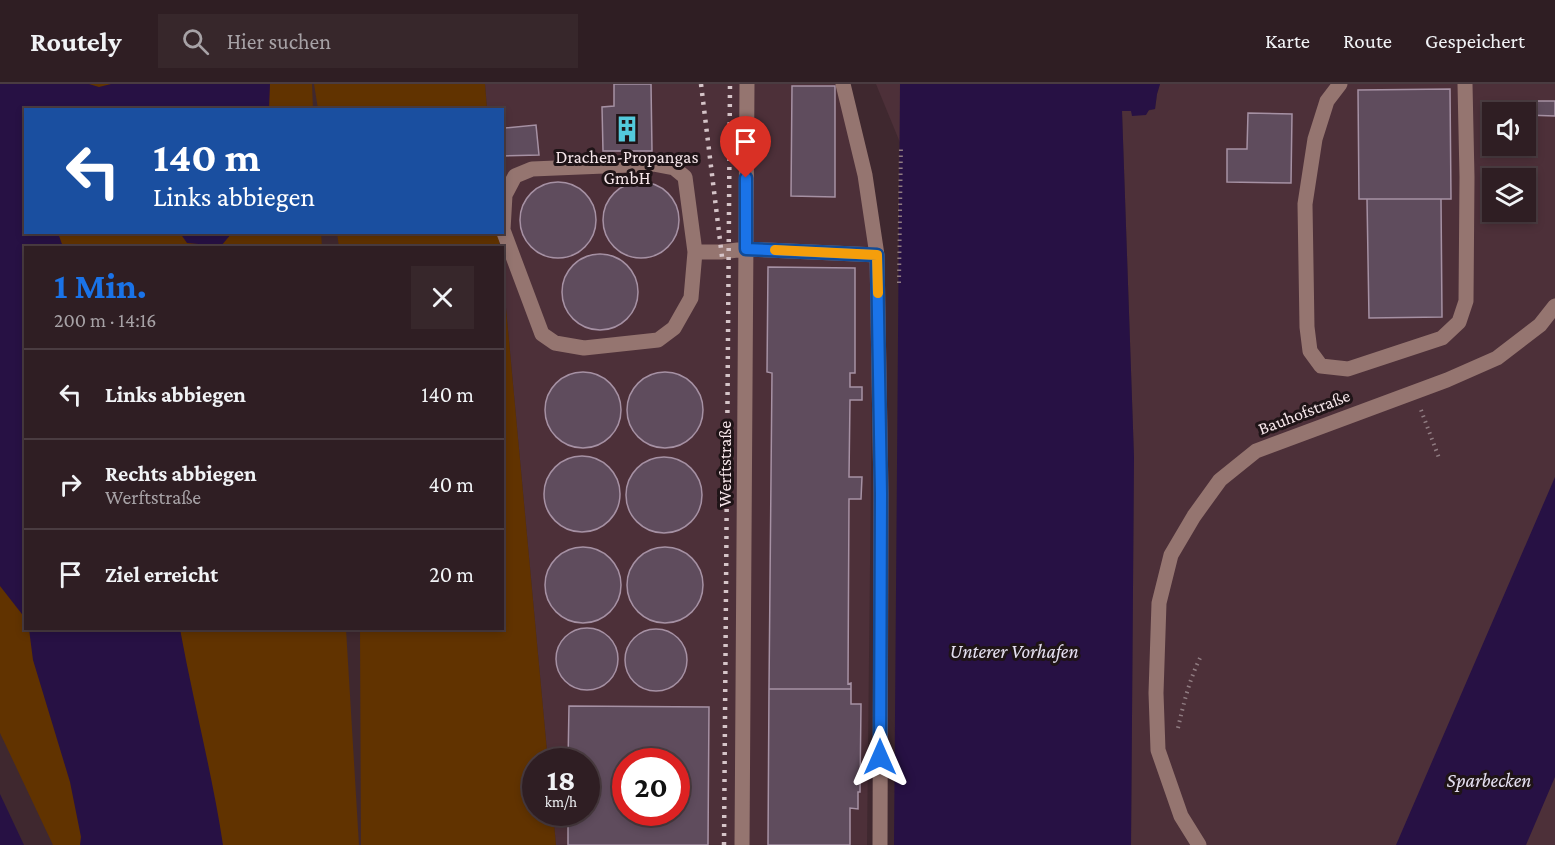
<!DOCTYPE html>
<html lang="de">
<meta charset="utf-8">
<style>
:root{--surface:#2f1e23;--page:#37272b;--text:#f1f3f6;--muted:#a7a2a6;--line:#4a3c41;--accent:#1a73e8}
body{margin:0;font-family:"Crimson Pro",serif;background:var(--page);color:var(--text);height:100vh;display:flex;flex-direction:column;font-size:22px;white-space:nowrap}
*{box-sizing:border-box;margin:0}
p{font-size:20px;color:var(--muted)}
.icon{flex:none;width:33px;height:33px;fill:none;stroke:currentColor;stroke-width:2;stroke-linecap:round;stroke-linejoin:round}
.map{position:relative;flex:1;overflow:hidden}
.sheet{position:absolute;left:24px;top:162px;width:480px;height:384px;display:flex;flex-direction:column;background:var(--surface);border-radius:0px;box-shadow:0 3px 9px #0003,0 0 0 2px var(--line)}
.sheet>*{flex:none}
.top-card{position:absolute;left:24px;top:24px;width:480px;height:126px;border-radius:0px;box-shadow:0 3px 9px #0003,0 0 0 2px var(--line);background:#1a4fa0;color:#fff;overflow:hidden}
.tools{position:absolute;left:1482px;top:18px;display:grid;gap:12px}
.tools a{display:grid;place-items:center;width:54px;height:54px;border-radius:0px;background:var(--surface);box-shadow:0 3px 9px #0003,0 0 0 2px var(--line);font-size:30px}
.speed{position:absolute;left:522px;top:664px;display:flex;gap:12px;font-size:30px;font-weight:700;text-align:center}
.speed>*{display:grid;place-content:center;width:78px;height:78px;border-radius:50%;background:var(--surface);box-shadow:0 3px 9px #0003,0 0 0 2px var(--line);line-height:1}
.speed small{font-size:15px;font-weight:400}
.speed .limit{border:9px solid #d22;background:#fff;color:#111}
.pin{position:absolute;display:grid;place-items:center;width:51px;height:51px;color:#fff;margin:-62px -26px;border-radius:50% 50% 50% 0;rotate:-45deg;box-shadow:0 0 6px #0007}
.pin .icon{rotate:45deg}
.me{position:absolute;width:66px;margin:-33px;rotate:0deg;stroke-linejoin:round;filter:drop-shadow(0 0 4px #0008)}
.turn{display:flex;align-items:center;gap:21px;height:126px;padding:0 30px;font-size:27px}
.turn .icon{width:78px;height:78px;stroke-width:2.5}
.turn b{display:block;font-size:42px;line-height:51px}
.round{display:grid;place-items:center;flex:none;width:63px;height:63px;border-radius:0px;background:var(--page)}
.summary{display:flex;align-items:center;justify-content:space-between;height:102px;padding:0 30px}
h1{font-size:36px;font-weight:700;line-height:45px;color:var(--accent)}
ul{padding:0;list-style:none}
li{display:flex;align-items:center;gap:18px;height:90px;padding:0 30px;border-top:2px solid var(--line)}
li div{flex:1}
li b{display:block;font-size:22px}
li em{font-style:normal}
header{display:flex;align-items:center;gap:36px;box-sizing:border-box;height:84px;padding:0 30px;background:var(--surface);border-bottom:2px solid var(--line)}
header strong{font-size:28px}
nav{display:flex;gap:33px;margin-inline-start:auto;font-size:21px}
.search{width:420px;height:54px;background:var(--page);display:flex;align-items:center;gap:15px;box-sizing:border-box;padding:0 21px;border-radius:0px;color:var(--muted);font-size:22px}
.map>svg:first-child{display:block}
.built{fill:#4d3039;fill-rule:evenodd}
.green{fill:#613300}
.water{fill:#271144}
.building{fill:#5f4c5d;stroke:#a691a4;stroke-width:1.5;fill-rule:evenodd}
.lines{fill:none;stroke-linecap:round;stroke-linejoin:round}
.path{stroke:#907c82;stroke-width:4;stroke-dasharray:1.5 4.5;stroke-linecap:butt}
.minor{stroke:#957570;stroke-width:15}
.rail{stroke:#d5c4c8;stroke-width:4.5;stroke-dasharray:3 6;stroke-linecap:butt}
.route-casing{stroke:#114b97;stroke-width:15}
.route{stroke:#1a73e8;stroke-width:10}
.slow{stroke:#f59e0b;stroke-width:10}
.labels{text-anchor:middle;stroke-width:6;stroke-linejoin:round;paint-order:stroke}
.poi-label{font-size:18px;fill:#f6e6ea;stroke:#1f1417}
.street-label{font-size:18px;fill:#f6e6ea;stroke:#1f1417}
.water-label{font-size:20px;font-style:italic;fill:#e5e0f1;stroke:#1f1417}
</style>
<header>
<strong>Routely</strong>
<div class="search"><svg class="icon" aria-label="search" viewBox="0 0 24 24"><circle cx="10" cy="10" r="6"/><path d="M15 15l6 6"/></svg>Hier suchen</div>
<nav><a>Karte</a><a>Route</a><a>Gespeichert</a></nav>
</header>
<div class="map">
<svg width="1555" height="761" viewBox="0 0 1555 761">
<rect width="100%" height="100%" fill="#3f282f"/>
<path class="built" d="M485 0H847L874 107 867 761H556L553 729H586V678H548L503 192 502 164 500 163 498 149 502 148V26L487 25ZM626 678H676V729H626Z
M876 0H900L901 61Z
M1160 0H1555V761H1131L1134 373 1122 27H1132V31L1155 25 1157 10ZM1492 28H1526V62H1492ZM1492 94H1526V128H1492Z"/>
<path class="green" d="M0 0H312L313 25 26 26V148L321 149 322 163 26 164V544L346 545 359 761H53L0 649Z
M314 0H485L487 25H318Z
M337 149H498L500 163H339Z
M503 192 548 678H536V729H553L556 761H361L360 545 502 544Z"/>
<path class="water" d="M0 0H89L99 3 111 0H270L269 25 26 26V148L58 149 63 163 26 164 25 534 0 502Z
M900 0H1160L1157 10 1155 25 1149 26 1146 31 1132 32 1131 27H1122L1134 373 1131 761H894Z
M180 149H232L221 162 187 159Z
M1555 393V693L1526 761H1396Z
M29 545H180C193 617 212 688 223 761H80L81 753 70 698 33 576Z
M0 710 24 761H0Z"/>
<path class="building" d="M614 0H651L652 67H603L602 23 614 22Z
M792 2H835V113L791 112Z
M1450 5 1451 115H1359L1358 6Z
M1504 17H1555V32L1526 31V28H1505Z
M1248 29 1292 30 1291 99 1227 98V65H1247Z
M502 31H504L505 44 536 41 539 71 502 72Z
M603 136a38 38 0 1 1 76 0a38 38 0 1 1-76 0Z
M520 136a38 38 0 1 1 76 0a38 38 0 1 1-76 0Z
M1367 115H1441L1442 233 1369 234Z
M562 208a38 38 0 1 1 76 0a38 38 0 1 1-76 0Z
M768 183 855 184V289H850V303H862V316H850L849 393H862L861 415H849L848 600 851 599V605H769L772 289 767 288Z
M545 326a38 38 0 1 1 76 0a38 38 0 1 1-76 0Z
M627 326a38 38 0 1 1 76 0a38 38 0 1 1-76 0Z
M544 410a38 38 0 1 1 76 0a38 38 0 1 1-76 0Z
M626 411a38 38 0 1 1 76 0a38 38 0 1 1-76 0Z
M545 501a38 38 0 1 1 76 0a38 38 0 1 1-76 0Z
M627 501a38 38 0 1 1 76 0a38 38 0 1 1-76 0Z
M556 575a31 31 0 1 1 62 0a31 31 0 1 1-62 0Z
M625 576a31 31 0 1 1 62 0a31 31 0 1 1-62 0Z
M769 605H851V620H861L860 708H858V725L850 724V761H768Z
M569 622 709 623 708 761H568V729H586V678H568ZM626 678H676V729H626Z"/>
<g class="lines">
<path class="path" d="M899 199 901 61
M1421 326 1439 374
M1178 644C1184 618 1189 597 1200 574"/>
<path class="minor" d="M843 0 865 91 877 171 881 410 880 761
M1340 0 1327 17 1315 55 1305 120 1307 243 1310 267 1321 282 1348 285 1442 254 1459 238 1466 217 1467 93 1465 0
M695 168 691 214 674 244 658 256 584 264 555 259 542 250 503 146 505 111 515 92 532 85 653 80 674 84 685 93 695 168H721L746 165 877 171
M742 761 747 0
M1199 761 1181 732 1158 666 1156 609 1159 519 1171 471 1194 432 1220 396 1256 367 1447 296 1497 274 1540 241 1555 222"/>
<path class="rail" d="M701 0 722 173
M724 761 730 0"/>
</g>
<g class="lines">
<g class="route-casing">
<path id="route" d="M746 94V165L877 171 881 410 880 673"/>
</g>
<use href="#route" class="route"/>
<path class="slow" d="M775 166 877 171 878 209"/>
</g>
<defs>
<g id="building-bare" transform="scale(2.07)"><path d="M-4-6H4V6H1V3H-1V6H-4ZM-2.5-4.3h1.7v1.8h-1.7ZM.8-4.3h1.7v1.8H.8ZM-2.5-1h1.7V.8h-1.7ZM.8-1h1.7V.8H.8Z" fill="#53cadc" stroke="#1f1417" stroke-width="2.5" paint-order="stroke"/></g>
</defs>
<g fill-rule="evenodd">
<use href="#building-bare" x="627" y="45"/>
</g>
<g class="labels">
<g class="poi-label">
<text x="627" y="79">Drachen-Propangas<tspan x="627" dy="21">GmbH</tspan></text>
</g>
<g class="street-label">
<text transform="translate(1304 328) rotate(-21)" y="6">Bauhofstraße</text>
<text transform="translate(725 380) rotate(-90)" y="6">Werftstraße</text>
</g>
<g class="water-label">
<text x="1014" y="574">Unterer Vorhafen</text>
<text x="1489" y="703">Sparbecken</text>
</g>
</g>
</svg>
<div class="tools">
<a><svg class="icon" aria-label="sound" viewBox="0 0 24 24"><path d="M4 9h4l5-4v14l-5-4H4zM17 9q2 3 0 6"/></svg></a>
<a><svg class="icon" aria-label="layers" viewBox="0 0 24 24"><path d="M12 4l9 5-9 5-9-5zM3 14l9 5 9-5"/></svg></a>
</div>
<div class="speed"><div>18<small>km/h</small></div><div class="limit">20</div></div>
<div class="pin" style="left:746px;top:94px;background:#d93025"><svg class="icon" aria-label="arrive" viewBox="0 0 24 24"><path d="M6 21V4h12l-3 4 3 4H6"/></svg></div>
<svg class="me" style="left:880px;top:673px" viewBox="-20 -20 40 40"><path d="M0-17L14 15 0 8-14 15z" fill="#1a73e8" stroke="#fff" stroke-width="4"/></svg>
<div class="top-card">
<div class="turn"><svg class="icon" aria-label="left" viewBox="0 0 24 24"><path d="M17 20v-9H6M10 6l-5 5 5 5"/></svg><div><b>140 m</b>Links abbiegen</div></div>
</div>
<section class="sheet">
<div class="summary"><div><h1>1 Min.</h1><p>200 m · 14:16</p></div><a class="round"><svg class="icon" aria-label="close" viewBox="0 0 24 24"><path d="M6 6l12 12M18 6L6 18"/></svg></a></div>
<ul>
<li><svg class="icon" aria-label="left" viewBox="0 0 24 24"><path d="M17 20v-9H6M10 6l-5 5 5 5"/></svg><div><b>Links abbiegen</b></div><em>140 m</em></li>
<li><svg class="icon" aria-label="right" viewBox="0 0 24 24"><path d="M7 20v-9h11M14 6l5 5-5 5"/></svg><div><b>Rechts abbiegen</b><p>Werftstraße</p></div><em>40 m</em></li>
<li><svg class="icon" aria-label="arrive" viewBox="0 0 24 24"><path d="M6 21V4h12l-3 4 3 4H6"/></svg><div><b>Ziel erreicht</b></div><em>20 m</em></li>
</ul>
</section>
</div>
